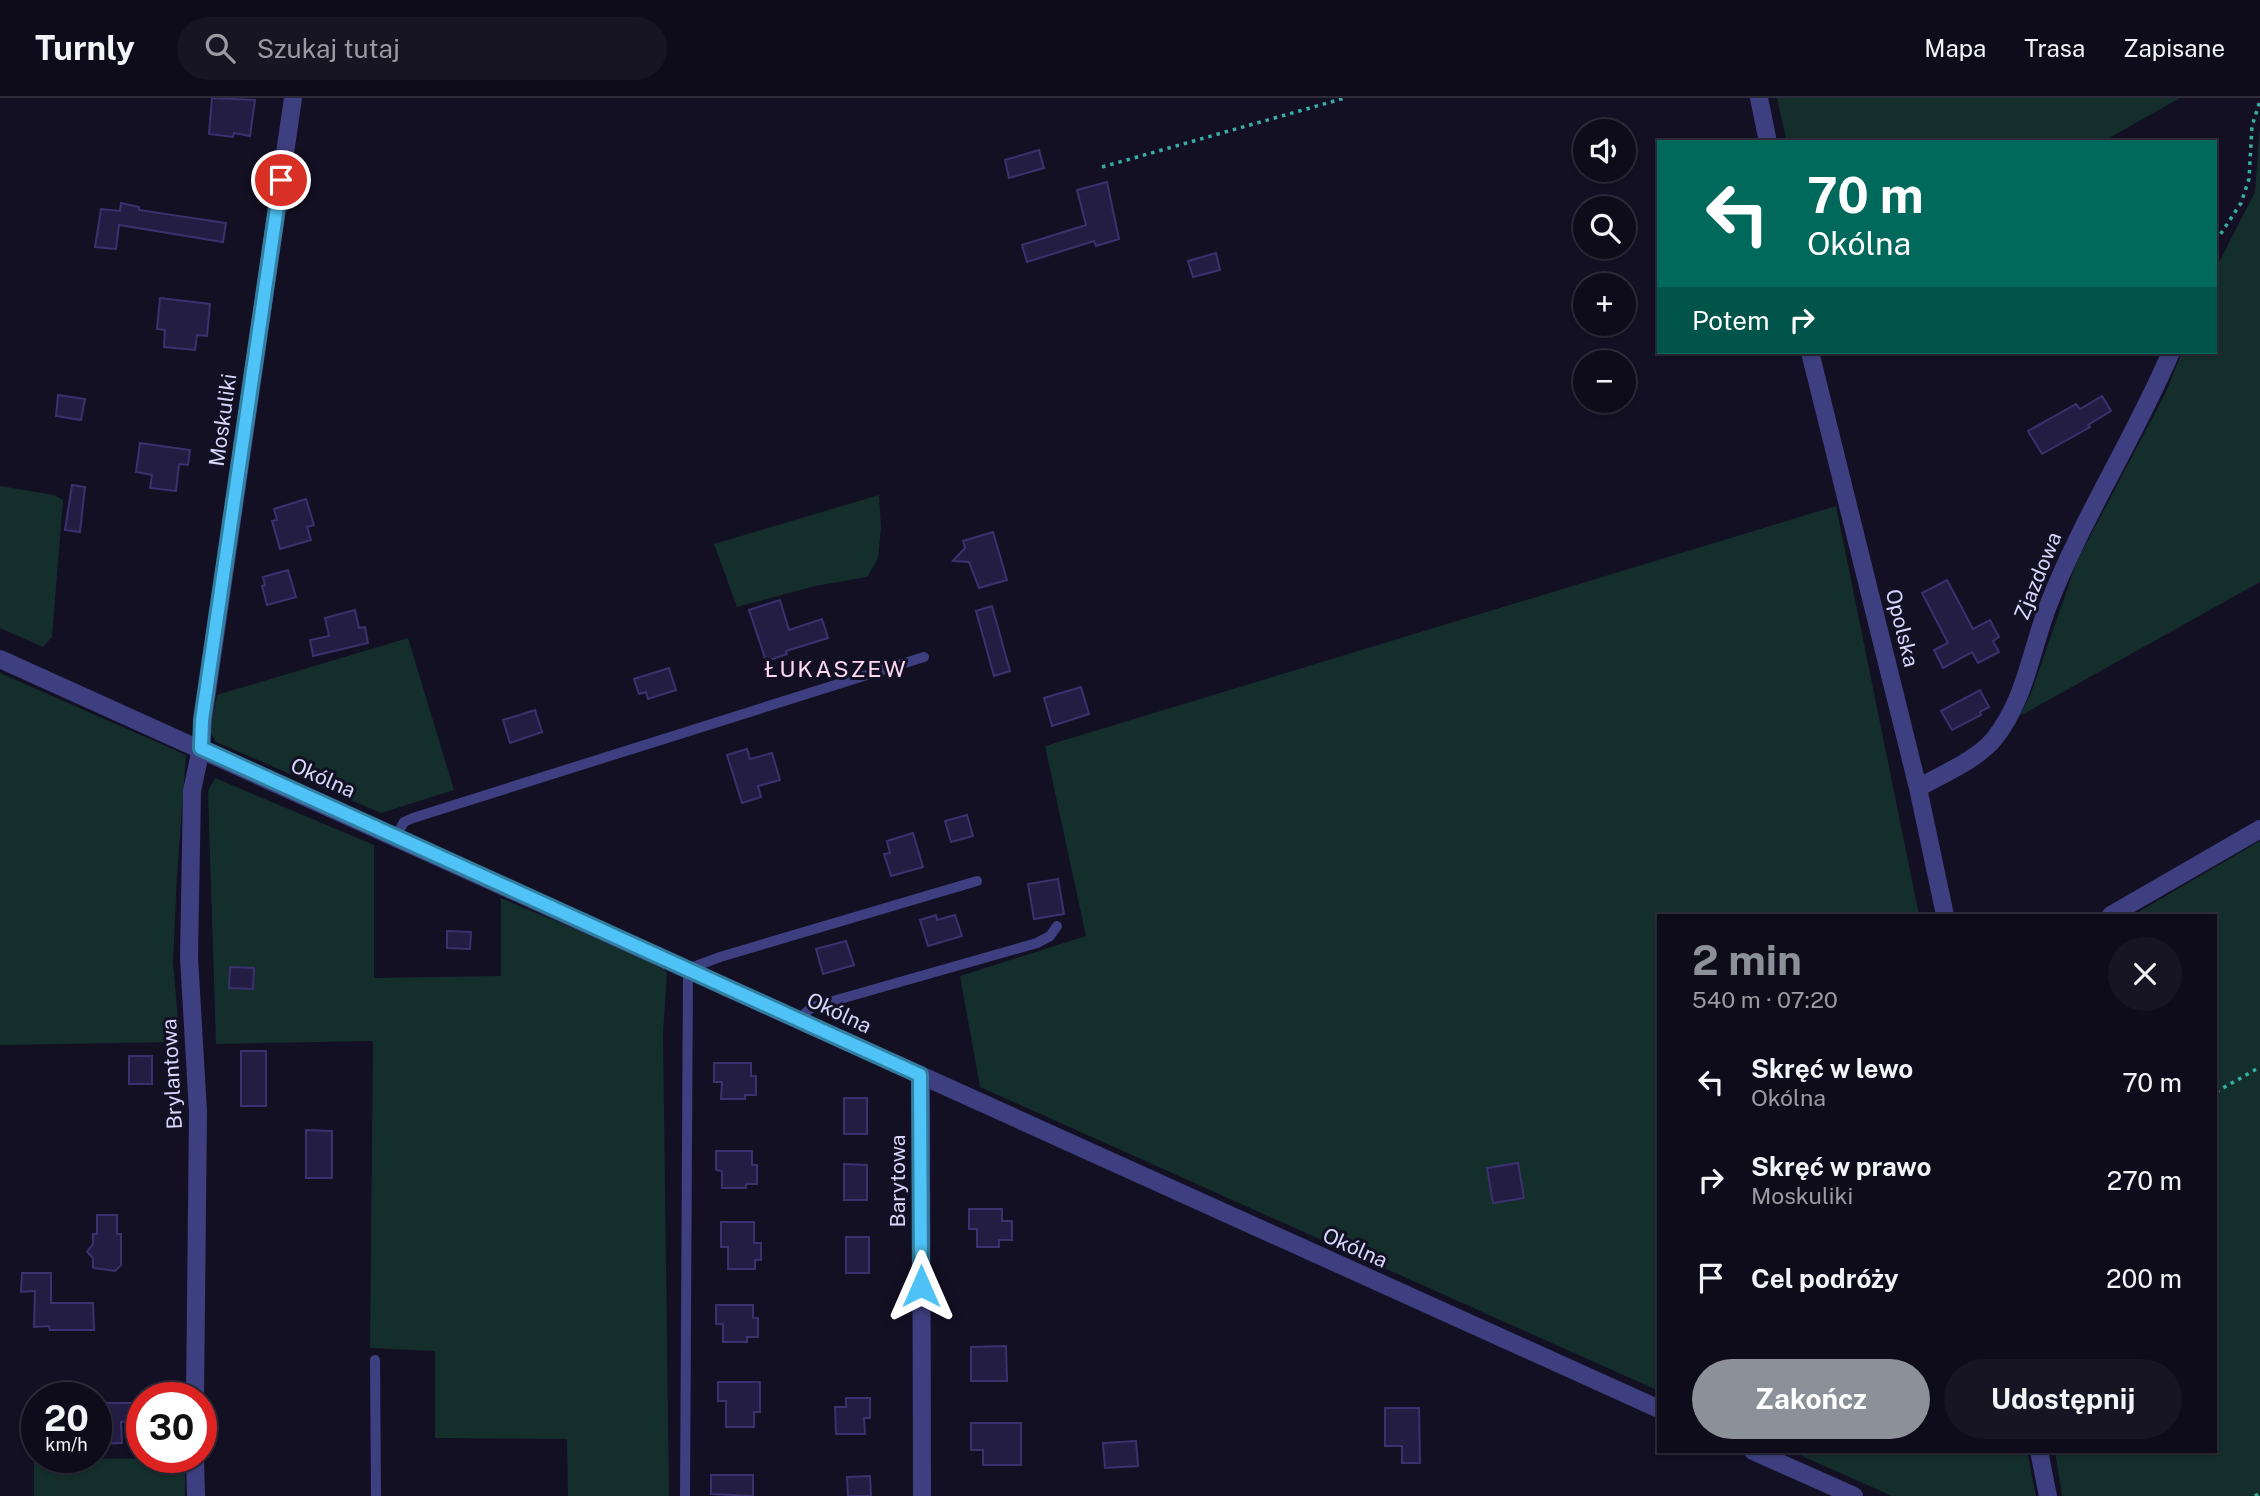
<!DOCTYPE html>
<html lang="pl">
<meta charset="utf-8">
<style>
:root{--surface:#0e0c1b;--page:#171524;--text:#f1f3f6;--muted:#9b9ba3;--line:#2e2c3a;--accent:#8c9099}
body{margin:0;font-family:"Public Sans",sans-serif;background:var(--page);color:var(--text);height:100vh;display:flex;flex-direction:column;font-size:26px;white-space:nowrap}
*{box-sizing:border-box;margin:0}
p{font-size:23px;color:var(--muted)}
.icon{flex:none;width:38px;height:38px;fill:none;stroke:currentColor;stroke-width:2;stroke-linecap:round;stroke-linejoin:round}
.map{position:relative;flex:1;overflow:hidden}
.sheet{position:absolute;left:1657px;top:816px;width:560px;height:539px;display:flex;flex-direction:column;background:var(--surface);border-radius:0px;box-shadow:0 2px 5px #0004,0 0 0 2px var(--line)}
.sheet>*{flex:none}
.top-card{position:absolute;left:1657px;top:42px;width:560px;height:214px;border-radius:0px;box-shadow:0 2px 5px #0004,0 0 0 2px var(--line);background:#00695c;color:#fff;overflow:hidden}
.fabs{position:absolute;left:1573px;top:21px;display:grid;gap:14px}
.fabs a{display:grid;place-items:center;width:63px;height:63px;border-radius:50%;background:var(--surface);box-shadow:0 2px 5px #0004,0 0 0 2px var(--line);font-size:35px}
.speed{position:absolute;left:21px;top:1284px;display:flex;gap:14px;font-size:35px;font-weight:700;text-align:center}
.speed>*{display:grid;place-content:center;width:91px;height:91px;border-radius:50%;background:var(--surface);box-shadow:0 2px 5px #0004,0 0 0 2px var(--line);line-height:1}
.speed small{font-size:18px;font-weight:400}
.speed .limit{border:10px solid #d22;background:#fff;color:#111}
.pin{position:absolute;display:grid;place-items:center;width:60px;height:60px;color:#fff;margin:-30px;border:4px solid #fff;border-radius:50%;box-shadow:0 2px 7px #0007}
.me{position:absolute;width:77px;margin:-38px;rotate:0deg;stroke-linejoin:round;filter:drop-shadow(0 0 5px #0008)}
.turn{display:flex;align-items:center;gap:24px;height:147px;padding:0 35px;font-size:32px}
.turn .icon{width:91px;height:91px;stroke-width:2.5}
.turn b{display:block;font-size:49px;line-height:60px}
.then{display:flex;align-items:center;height:66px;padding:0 35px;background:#0003;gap:14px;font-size:26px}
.round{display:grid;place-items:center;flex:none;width:74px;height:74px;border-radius:37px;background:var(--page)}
.headline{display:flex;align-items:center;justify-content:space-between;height:119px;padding:0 35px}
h1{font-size:42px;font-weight:700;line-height:52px;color:var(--accent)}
.button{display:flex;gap:14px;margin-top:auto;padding:14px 35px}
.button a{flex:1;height:80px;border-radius:42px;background:var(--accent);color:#fff;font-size:28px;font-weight:700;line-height:80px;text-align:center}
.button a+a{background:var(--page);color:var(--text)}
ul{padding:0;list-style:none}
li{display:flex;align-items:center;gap:21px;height:98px;padding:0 35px}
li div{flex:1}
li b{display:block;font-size:26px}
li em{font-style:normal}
header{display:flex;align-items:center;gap:42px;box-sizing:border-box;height:98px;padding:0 35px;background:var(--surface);border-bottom:2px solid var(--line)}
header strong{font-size:33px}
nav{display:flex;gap:38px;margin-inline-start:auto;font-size:24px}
.search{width:490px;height:63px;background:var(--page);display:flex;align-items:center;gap:18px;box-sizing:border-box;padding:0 24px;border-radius:38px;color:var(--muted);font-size:26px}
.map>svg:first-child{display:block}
.green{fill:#142e2c}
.building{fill:#231d44;stroke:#3a316e;stroke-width:2}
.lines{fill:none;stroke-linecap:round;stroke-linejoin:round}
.path{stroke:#37afa3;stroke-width:3.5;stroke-dasharray:3.5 5;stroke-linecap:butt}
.lane{stroke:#3e3f80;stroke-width:10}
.street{stroke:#3e3f80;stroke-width:18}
.route-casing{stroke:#337fa1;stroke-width:18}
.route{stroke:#4fc3f7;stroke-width:12}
.labels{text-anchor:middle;stroke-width:6;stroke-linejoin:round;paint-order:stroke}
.street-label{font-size:21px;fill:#d8d6fc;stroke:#131024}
.neighbourhood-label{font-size:23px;letter-spacing:2px;fill:#fdd8f1;stroke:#131024}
</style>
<header>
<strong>Turnly</strong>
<div class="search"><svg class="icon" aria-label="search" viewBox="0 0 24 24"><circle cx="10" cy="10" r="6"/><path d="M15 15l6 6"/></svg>Szukaj tutaj</div>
<nav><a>Mapa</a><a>Trasa</a><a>Zapisane</a></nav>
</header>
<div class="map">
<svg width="2260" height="1398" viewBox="0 0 2260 1398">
<rect width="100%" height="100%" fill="#131024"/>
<path class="green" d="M1777 0H2180L2102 44H1787Z
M2260 26V484L2020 618 2031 595 2077 463 2165 296 2182 254H2216V170L2255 94Z
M0 388 54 397 63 402 52 539 43 549 0 530Z
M879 397 881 429 878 460 867 479 815 488 737 509 714 446Z
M1836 408 1919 817H1659V1293L980 989 960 878 1086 838 1045 648Z
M408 540 454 692 381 715 216 644 210 634 217 597Z
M0 575 186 657 177 778 173 864 180 944 0 947Z
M215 680 374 747V880L501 878V800L651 863 667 874 663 936 669 1398H568L567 1341 435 1340V1253L370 1250 373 943 216 946 208 693Z
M2260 743V1398H2062L2055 1353H2216V817H2133Z
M1791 1353H2027L2036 1398H1892Z
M34 1360 175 1361 185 1363V1398H34Z"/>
<path class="building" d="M212 0 255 2 250 38 234 35 233 39 209 36Z
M1039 52 1044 70 1009 80 1005 62Z
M1107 84 1119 141 1096 148 1094 143 1027 164 1022 147 1086 127 1077 92Z
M121 105 139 109V112L226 125 223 144 119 127 116 151 95 149 101 111 120 113Z
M1216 155 1220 172 1193 179 1188 163Z
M160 200 210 206 207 238 197 237 195 252 164 249 165 232 157 231Z
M58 297 85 301 81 322 56 318Z
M2102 298 2111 313 2088 327 2090 329 2042 356 2028 333 2076 306 2080 311Z
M140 345 190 352 188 367 179 366 176 393 150 390 152 377 136 374Z
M72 387 85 389 80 434 65 432Z
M306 401 314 427 307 429 311 442 280 451 272 423 277 422 274 411Z
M993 434 1007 482 979 490 969 464 953 463 965 450 963 443Z
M288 472 296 499 267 507 262 488 265 487 263 479Z
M1947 482 1973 531 1990 522 1999 539 1993 543 1999 554 1978 565 1972 554 1943 570 1934 552 1948 545 1922 495Z
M780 502 789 532 822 521 828 540 786 553 787 556 766 563 749 512Z
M992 508 1010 573 994 578 976 513Z
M355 512 359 530 365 529 368 545 313 558 310 542 329 538 325 520Z
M669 570 676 592 648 601 646 594 639 596 634 581Z
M1081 589 1089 616 1052 628 1044 600Z
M1980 592 1989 609 1980 614 1981 617 1952 632 1941 613Z
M535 612 542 634 510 645 503 622Z
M747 651 750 661 772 655 780 682 758 688 761 699 742 705 727 657Z
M967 717 973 738 951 744 945 723Z
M913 735 923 769 891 778 884 756 890 755 887 743Z
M1058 781 1064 816 1034 821 1028 786Z
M936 817 937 822 955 817 962 838 928 848 920 822Z
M447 833 471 834 470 851 447 850Z
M846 843 854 867 823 876 816 851Z
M230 869 254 870 253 891 229 890Z
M241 953H266V1008H241Z
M129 958H152V986H129Z
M714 965H751V978H756V997H745V1001H721L722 984H714Z
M844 1000H867V1036H844Z
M306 1032 332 1033V1080H306Z
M716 1053H752V1067H757V1086H746V1090H722V1073L716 1072Z
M1518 1065 1524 1100 1493 1105 1487 1070Z
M844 1066 867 1067V1102H844Z
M969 1111H1002V1123H1012V1142H999V1149H977V1131H969Z
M97 1117H117V1136H121V1167L115 1173 93 1170V1160L87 1154 93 1146V1136H97Z
M721 1124H754V1145H761V1162H755V1171H728V1149H721Z
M846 1139H869V1175H846Z
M22 1175H51V1205H93L94 1232H50L49 1228 34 1229 35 1193 21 1194Z
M716 1207H753V1220H758V1239H747V1244H723V1226H716Z
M1006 1248 1007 1283H971V1249Z
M718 1284H760V1314H754V1329H726V1303H718Z
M846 1300H870V1320H864L865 1336H836L835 1309H846Z
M96 1305H135V1323L121 1324 122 1345 96 1346Z
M1385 1310H1419L1420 1365H1402V1348H1385Z
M971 1325H1021V1367H983V1352H971Z
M1136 1343 1138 1368 1105 1370 1103 1345Z
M711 1377H753V1398L711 1396Z
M870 1378 871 1398H848L847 1379Z"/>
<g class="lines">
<path class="path" d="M1102 69 1345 0
M2216 143 2241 105 2249 81 2252 28 2260 3
M2216 994 2260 969
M2255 1398 2260 1395"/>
<path class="lane" d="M396 738 404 724 413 720 924 559
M798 922 812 909 1037 845 1050 838 1057 828
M375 1262 376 1398
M685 1398 688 871 720 859 977 783"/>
<path class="street" d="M1759 0 1768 44
M1810 254 1918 690 1945 817
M0 561C555 808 1105 1064 1659 1311
M1918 690C1941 677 1978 661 1994 641 2025 603 2031 552 2048 508 2082 420 2134 341 2171 254
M2111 817 2260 731
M921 977 922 1398
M195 1300 198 1014 189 859 192 693 201 650 203 622 293 0
M1753 1353 1854 1398
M2039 1353 2048 1398
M195 1360 196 1398"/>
</g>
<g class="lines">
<g class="route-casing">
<path id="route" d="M281 82 202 622 201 650 920 977 921 1188"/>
</g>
<use href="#route" class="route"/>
</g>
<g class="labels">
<g class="street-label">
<text transform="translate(223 322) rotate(-82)" y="7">Moskuliki</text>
<text transform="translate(2038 478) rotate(-68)" y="7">Zjazdowa</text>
<text transform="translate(1902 530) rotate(76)" y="7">Opolska</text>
<text transform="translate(323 680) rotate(24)" y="7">Okólna</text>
<text transform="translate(839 915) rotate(25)" y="7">Okólna</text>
<text transform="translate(172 976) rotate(-93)" y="7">Brylantowa</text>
<text transform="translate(898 1083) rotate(-90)" y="7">Barytowa</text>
<text transform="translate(1355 1150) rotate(24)" y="7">Okólna</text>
</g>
<g class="neighbourhood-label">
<text x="836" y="579">ŁUKASZEW</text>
</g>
</g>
</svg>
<div class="fabs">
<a><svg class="icon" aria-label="sound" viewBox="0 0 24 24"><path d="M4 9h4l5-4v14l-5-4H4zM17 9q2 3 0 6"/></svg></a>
<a><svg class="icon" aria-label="search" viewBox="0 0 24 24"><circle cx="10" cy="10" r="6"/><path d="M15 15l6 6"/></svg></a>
<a>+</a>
<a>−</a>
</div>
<div class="speed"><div>20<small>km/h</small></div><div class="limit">30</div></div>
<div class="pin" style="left:281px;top:82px;background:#d93025"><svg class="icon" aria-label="arrive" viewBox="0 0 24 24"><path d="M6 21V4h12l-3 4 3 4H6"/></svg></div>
<svg class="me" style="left:921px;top:1188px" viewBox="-20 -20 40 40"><path d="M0-17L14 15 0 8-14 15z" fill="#4fc3f7" stroke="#fff" stroke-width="4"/></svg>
<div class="top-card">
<div class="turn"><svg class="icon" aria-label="left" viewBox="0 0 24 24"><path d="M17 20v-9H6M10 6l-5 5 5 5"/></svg><div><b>70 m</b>Okólna</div></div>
<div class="then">Potem<svg class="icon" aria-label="right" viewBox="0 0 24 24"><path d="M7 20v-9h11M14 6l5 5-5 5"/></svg></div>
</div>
<section class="sheet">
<div class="headline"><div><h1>2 min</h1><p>540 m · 07:20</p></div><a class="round"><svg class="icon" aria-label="close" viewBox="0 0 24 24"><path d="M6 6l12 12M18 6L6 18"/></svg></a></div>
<ul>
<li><svg class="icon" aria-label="left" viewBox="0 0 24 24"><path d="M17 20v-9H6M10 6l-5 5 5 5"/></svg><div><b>Skręć w lewo</b><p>Okólna</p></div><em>70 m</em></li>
<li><svg class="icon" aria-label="right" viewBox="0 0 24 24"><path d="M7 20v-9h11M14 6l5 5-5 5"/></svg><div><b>Skręć w prawo</b><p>Moskuliki</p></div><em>270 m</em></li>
<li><svg class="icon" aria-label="arrive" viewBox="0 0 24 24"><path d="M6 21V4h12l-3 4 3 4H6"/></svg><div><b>Cel podróży</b></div><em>200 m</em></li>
</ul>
<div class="button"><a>Zakończ</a><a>Udostępnij</a></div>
</section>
</div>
